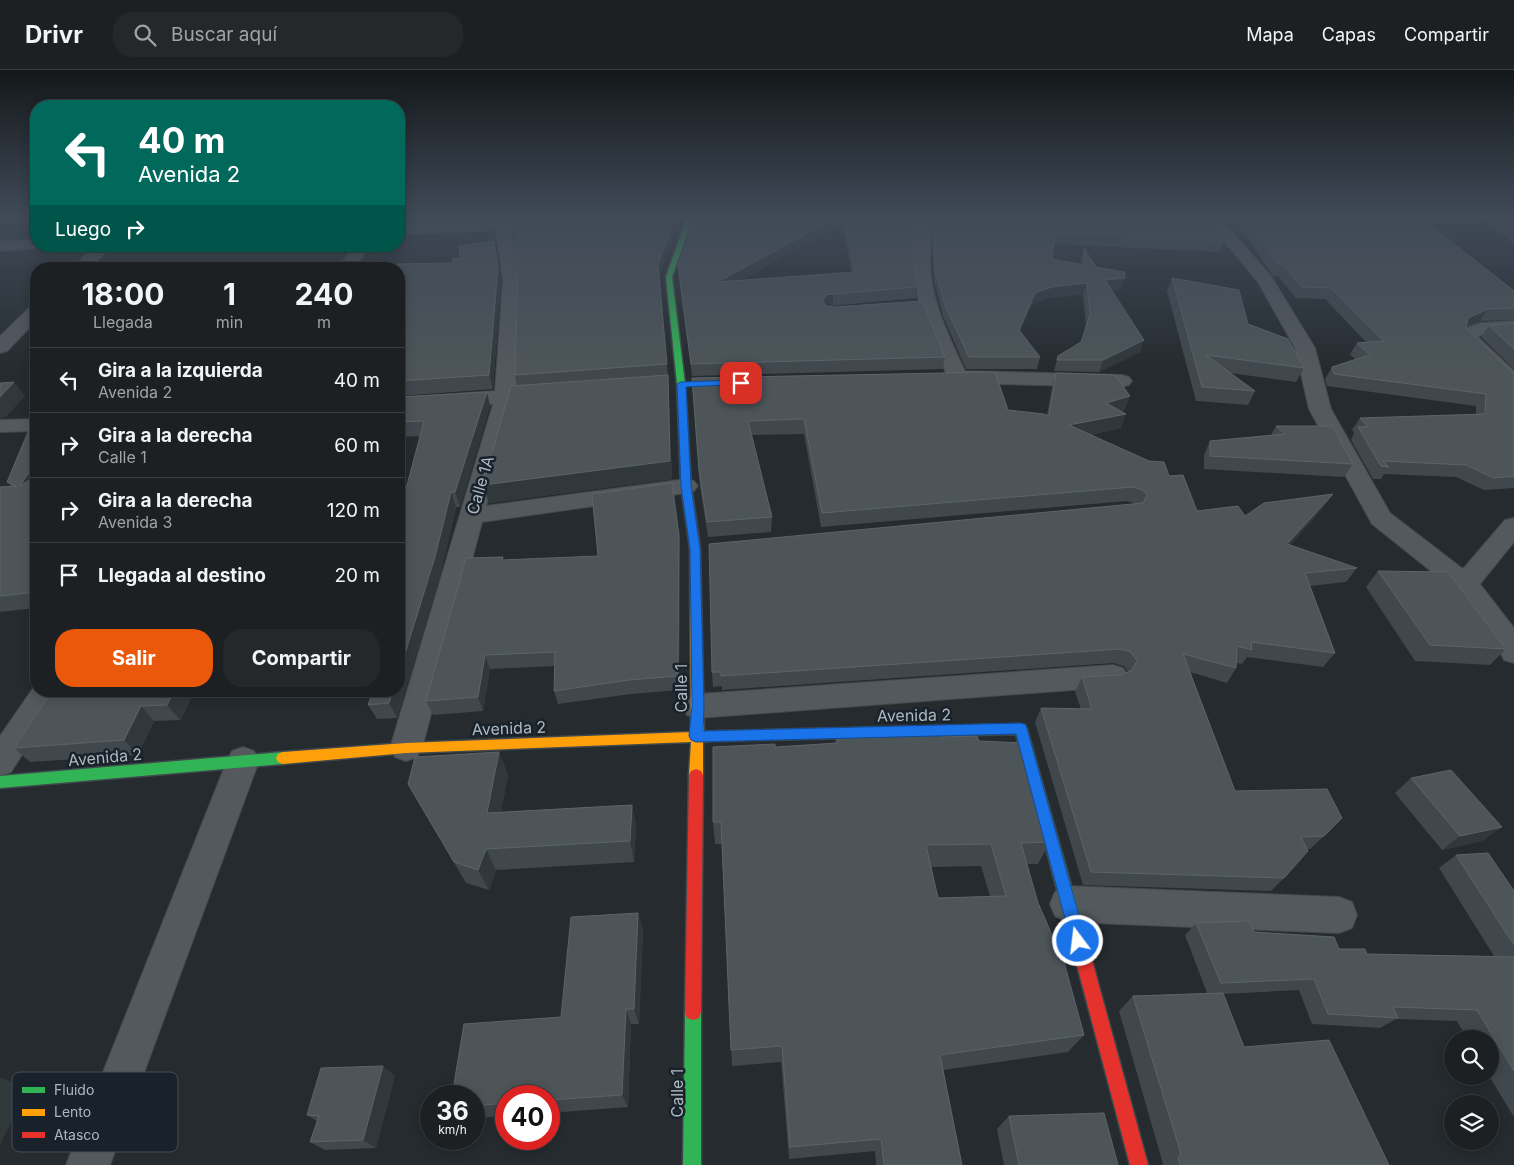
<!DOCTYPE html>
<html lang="es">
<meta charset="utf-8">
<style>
:root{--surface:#1c2023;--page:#25282b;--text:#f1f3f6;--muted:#a0a3a6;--line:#3a3e41;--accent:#ea580c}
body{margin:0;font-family:Inter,sans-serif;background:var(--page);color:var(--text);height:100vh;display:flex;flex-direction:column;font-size:19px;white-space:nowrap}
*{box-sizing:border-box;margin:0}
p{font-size:16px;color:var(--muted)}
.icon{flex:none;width:28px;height:28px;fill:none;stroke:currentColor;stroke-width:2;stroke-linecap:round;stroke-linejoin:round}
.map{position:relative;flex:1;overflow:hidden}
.panel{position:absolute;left:30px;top:192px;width:375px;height:435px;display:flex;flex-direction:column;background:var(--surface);border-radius:20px;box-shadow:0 2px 12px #0003,0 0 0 1px var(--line)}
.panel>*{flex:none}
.top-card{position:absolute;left:30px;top:30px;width:375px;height:152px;border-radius:20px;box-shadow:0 2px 12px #0003,0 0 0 1px var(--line);background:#00695c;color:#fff;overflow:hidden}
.buttons{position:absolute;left:1444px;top:960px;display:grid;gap:10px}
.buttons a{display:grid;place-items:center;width:55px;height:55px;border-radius:50%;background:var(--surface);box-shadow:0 2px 12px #0003,0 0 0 1px var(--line);font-size:25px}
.speed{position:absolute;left:420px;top:1015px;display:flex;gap:10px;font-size:25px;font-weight:700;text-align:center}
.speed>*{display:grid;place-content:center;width:65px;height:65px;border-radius:50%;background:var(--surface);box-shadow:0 2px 12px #0003,0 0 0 1px var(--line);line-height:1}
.speed small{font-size:12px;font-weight:400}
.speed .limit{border:8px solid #d22;background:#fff;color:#111}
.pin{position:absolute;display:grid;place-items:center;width:42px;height:42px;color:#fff;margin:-21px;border-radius:10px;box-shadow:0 2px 8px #0006}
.me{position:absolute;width:55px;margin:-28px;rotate:345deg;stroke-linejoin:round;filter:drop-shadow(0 0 4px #0008)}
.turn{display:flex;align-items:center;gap:18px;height:105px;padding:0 25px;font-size:22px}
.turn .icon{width:65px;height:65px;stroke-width:2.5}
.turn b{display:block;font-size:35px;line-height:42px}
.then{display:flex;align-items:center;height:48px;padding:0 25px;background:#0003;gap:10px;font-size:19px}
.eta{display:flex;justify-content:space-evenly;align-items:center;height:85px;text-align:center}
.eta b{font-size:30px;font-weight:700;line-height:35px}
.button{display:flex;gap:10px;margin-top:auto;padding:10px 25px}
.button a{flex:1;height:58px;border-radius:20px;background:var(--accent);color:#fff;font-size:20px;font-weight:700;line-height:58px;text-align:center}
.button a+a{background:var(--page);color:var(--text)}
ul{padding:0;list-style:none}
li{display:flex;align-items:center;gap:15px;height:65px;padding:0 25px;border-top:1px solid var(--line)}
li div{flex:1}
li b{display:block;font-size:19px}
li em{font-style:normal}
header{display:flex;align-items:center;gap:30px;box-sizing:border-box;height:70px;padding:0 25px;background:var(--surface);border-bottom:1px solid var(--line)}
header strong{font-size:24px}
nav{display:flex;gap:28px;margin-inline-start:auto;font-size:18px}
.search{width:350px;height:45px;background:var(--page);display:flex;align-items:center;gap:12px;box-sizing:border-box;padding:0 18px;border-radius:20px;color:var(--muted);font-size:19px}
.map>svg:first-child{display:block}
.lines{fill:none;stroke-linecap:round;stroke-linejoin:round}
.street-casing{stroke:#41484c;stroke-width:2}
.fast-casing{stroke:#41484c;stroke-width:3}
.slow-casing{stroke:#41484c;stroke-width:3}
.jam-casing{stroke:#41484c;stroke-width:3}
.street{fill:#54595e;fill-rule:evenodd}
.fast{fill:#30b455;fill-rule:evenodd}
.slow{fill:#ff9f0a;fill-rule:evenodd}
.jam{fill:#e5322d;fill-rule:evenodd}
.wall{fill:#41484d;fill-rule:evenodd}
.shaded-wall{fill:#31383c}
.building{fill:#4d5559;stroke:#5c646a;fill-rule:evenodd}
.route{fill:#1a73e8;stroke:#114b97}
.labels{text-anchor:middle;stroke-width:5;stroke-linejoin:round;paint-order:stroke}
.street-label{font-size:16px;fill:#adb9c2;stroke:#19222a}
.key{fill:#19222a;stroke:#454f58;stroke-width:1}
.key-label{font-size:14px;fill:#adb9c2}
</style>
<header>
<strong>Drivr</strong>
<div class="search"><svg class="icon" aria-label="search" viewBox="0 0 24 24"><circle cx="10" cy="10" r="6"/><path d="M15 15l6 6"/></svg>Buscar aquí</div>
<nav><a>Mapa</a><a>Capas</a><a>Compartir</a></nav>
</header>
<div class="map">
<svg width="1514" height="1095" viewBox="0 0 1514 1095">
<rect width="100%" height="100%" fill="#252b2f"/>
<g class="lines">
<g class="street-casing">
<path id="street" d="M500 147H514L513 151 527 152 530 155 527 158 511 160 519 210 516 320 544 318 551 320 554 324 551 328 514 332 486 436 686 409 694 411 698 416 694 421 686 423 482 452 422 678 417 687 406 691 395 687 390 678 493 334 399 340V328L495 321 503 210 496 160 399 164V154L497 151Z
M796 147H948L946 150 934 152C921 211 941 249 965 301L1122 305 1129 307 1132 311 1129 315 1122 317 958 313 951 311C944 302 941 290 936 280 917 236 907 199 919 152L802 154 797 152 794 149Z
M1204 147H1219L1271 206 1315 278 1331 339 1390 443 1463 499 1505 450 1514 448V472L1480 514 1514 558V593L1504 590 1499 579 1456 521 1372 454 1309 339 1295 278 1258 212Z
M36 170V176H43L42 178 0 181V171Z
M94 176H111L90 199H72Z
M354 176H370L354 199H337Z
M36 236V251L7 281 0 283V266L30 237Z
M1514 251V263L1483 264 1478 267 1514 301V318L1507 316 1459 268 1462 260 1480 253Z
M36 349V361L0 362V350Z
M1113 595 1123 598 1128 606 1123 614 1113 617 698 648 687 645 683 636 687 627 698 624Z
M36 614V621H63L11 702 0 706V666Z
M243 677 254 681 259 691 110 1095H66L227 691 232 681Z
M1068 816 1339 827 1352 832 1357 845 1352 858 1339 863 1068 852 1055 846 1050 834 1055 822Z"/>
</g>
<g class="fast-casing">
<path id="fast" d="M687 147H693L672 207 685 314 691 416 698 464 693 467 688 464 681 416 677 314 666 207Z
M1021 654 1025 655 1027 659 1085 865 1082 870 1077 873 1072 870 1069 865 1016 664 715 671 710 670 709 666 710 662 715 661Z
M283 682 288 684 290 688 288 692 283 694 0 718V706Z
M693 934 699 936 701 942V1095H683L685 942 687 936Z"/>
</g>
<g class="slow-casing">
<path id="slow" d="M693 461 698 464 700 479 704 661 720 662 721 666 720 670 703 672V705L701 709 696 711 691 709 689 705 691 672 406 683 283 694 278 692 276 688 278 684 283 682 406 673 691 662 690 479 688 464Z"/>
</g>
<g class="jam-casing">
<path id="jam" d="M696 699 701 701 703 705 701 942 699 948 693 950 687 948 685 942 689 705 691 701Z
M1077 857 1082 860 1085 865 1148 1095H1130L1069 865 1072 860Z"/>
</g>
<use href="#street" class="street"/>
<use href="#fast" class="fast"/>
<use href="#slow" class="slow"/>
<use href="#jam" class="jam"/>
</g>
<path class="wall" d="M696 147H841L840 155 741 210 852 203 842 155 843 147H918L913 180 917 217 916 228 829 236 945 287 943 299 692 306 678 196Z
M937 147 1224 171 1219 182 1054 174 1052 189 1081 194V189L1084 178 1096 197 1125 208 1121 219 1111 220 1140 282 1099 302 1054 301 1058 286 1081 272 1086 256 1083 224 1049 228 1032 234 1020 262 1040 287 1037 299H966L943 246 934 211 932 173Z
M1233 147H1420L1514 221V250L1480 251 1466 258 1514 304V418L1484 420 1456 407 1384 404 1381 409H1373L1351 370 1354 363 1352 360 1360 348 1476 345V336L1327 316 1325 309 1332 297 1355 289 1350 284 1357 273 1366 272 1325 229 1296 228 1278 206H1273Z
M1484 147H1514V175Z
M676 157 659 207 668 307 672 409 489 433 483 415 517 315 515 305 518 198 515 170 512 158Z
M497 184 501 210 493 319 399 326V199L453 193Z
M1172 208 1248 254 1304 298 1296 312 1230 303 1255 321 1248 335 1196 331 1167 221Z
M1514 253V299L1481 267 1489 256Z
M1056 303 1130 326 1124 340 1121 341V358L1090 365 1169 406 1197 441 1245 446 1333 424 1323 438 1290 475 1357 498 1346 512 1310 516 1335 583 1323 597 1247 587 1242 594 1236 593V598L1227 613 1190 602 1235 721 1324 766 1310 779H1307L1284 808 1271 821 1083 815 1035 652 1041 638 1081 639 1075 622 1082 607 1120 605 1128 602 1124 596 1113 593 722 620V616L713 617 712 602 1136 434 1127 431 821 457 804 364 752 365 772 447 771 462 708 467 700 416 692 308 1008 340 1047 345 1052 317Z
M399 327 490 336 460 437H456L441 502 397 648 377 649 368 635 399 621 406 419 420 366 399 367Z
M36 343V538L0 542V417L11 416 7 412Z
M1276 356 1353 394 1344 407 1204 399V385L1210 371 1271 365Z
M679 465 680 479 679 620 631 624 558 634 554 621 555 596 490 599 483 641 433 645 426 631 504 490 598 486Z
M1378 501 1506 579 1490 595 1415 591 1366 517Z
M52 621H195L180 650 154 651 138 685 30 692 14 678Z
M836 661 872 665 942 667 979 671 1050 772 1038 794H1027L1038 833 1084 965 1068 982 943 1000 962 1095H876L875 1081 789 1089 781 992 732 996 722 774H715L713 752 775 677 835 673ZM981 796 990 826 938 828 931 797Z
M499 682 508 705 501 742 632 735 636 756 634 792 496 800 489 820 466 813 408 714Z
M1411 708 1502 757 1482 771 1442 780 1395 723Z
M1456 785 1514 821V1047L1489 1006 1490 969H1467L1457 951 1396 949 1380 958 1312 954 1299 920 1223 924 1244 977 1389 1095H1162L1163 1094 1119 941 1133 926 1207 923 1185 865 1196 853 1254 862 1367 884 1494 886 1439 798Z
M638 843 643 860 639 954H631L628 1037 549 1043V1026H506V1046L474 1048V1026L561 947Z
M395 1006 376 1078 325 1080 310 1072 317 1051 307 1045Z
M1009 1046 1118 1095H1004L997 1059Z"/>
<path class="shaded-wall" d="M676 147V157L659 207 658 195Z
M837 147H841L840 155 718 223V212Z
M494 171 497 184 501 210 493 319 489 305Z
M1125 208 1121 219 1101 221 1105 210Z
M1087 213 1083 224 1049 228 1032 234 1016 271 1019 260 1035 223 1052 217Z
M833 224V235L826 237 823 231 826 225Z
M1488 239 1480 251 1460 259 1468 248Z
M1144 270 1140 282 1099 302 1103 290Z
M668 305 669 323 672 409 489 433 483 415Z
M14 312 25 326 5 348 0 349V327Z
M487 322 490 336 460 437 455 422Z
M1130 326 1124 340 1101 347 1106 333Z
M1126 344 1121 358 1064 370 1069 355Z
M36 391V424L20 416Z
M451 422 456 437 441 502 397 648 389 633 393 621H399V603Z
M1333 424 1323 438 1278 489 1287 474Z
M679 465 680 479 679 620 678 606Z
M485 585 490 599 483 641 478 627Z
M174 621H195L180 650 167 635Z
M141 636 154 651 138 685 124 670Z
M499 682 508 705 497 764 487 743Z
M632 735 636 756 634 792 630 771Z
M1502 757 1482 771 1442 780 1460 766Z
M486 779 496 800 489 820 478 800Z
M638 843 643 860 639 954 634 939Z
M626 939 631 954 628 1037 622 1025Z
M383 996 395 1006 376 1078 363 1070Z
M0 1007 28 1018 0 1075Z"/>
<path class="building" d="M647 147H675L658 195 667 294 515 305 518 198 514 170 519 169 512 158 511 151Z
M696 147H837L718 212 855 202 844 147H918L913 180 917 217 833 224 826 225 823 231 826 236 834 237 922 231 945 287 691 294 678 196Z
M937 147H1214L1218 151 1224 171 1055 163 1052 189 1085 195 1084 178 1096 197 1125 202V208L1105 210 1144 270 1103 290H1057L1058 286 1081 272 1090 245 1087 213 1052 217 1035 223 1019 260 1040 287H969L945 235 935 200 934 163Z
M1245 147H1420L1514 221V238L1488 239 1468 248 1466 258 1514 304V406L1494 408 1466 395 1383 391 1389 397 1381 396 1358 357H1368L1360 348 1485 344 1486 324 1334 304 1332 297 1370 285 1357 273 1384 271 1331 218 1302 217 1283 195H1279Z
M1502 147H1514V158Z
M494 171 498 197 489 305 399 311V199H340L343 195 453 193 452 189 460 188 459 176Z
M1172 208 1239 220 1248 254 1288 269 1304 298 1206 285 1255 321 1202 317Z
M1514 253V279L1489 256Z
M995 302 1008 340 1044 344 1049 346 1056 303 1115 305 1130 326 1106 333 1126 344 1069 355 1149 391 1164 392 1169 406 1183 405 1197 441 1238 436 1245 446 1264 433 1333 424 1287 474 1357 498 1305 503 1335 583 1251 572 1252 580 1237 576 1236 598 1183 584 1235 721 1327 719 1342 748 1324 766 1301 767 1308 781 1284 808 1091 802 1041 638 1092 639 1082 607 1120 605 1131 601 1137 591 1131 582 1120 579 721 606V602H712L709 474 1143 433 1147 425 1143 420 1133 417 822 443 804 349 748 351 772 447 707 452 699 401 692 308Z
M668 305 670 391 483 415 511 316Z
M14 312 0 327V313Z
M487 322 455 422H451L435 487 399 603V420L406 419 424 351 399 352V327Z
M36 343V391L20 416 36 406V522L0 526V417L16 416 7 412Z
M1276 356H1332L1353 394 1210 386V371L1285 364Z
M672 413 679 465 678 606 629 610 554 621 555 582 485 585 478 627 426 631 466 488 503 487 502 490 598 486 592 424Z
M1378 501 1448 502 1506 579 1430 575Z
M52 621H174L167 635 141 636 124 670 14 678Z
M373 621H393L389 633 368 635Z
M871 659 872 665 942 664V667L977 666 979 671 1023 673 1050 772 1021 773 1038 833 1064 892 1084 965 940 985 962 1095H884L881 1069 790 1077 782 976 731 980 721 752H713V677L775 674V677L838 673 836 661ZM991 774 1006 826 938 828 926 775Z
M499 682 487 743 632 735 630 771 486 779 478 800 454 792 408 714 415 687Z
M1451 700 1502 757 1460 766 1411 708Z
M1488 783 1514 821V875L1456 785Z
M638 843 634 939H626L622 1025 549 1030V1026H506V1033L474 1036V1026H452L464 954 561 947 571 847Z
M1249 851 1254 862 1334 867 1339 879H1365L1367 884 1514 887V1001L1477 940 1393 937 1398 948 1328 944 1314 909 1221 913 1196 853Z
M1223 923 1244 977 1329 970 1389 1095H1180L1178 1087 1181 1084 1133 926Z
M383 996 363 1070 310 1072 319 1046 307 1045 321 998Z
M1104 1043 1118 1095H1019L1009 1046Z"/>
<linearGradient id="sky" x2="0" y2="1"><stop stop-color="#14181a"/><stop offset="0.49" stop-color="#404a58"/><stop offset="1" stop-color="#404a58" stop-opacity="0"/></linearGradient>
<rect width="1514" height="300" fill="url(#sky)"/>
<path class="route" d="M741 310 745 313 744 314 686 317 691 416 700 479 704 636 703 661 1021 653 1026 655 1086 871 1084 877 1078 879 1073 877 1071 871 1016 664 696 672 691 670 689 666 692 636 690 479 681 416 677 314 681 312Z"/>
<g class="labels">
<g class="street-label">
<text transform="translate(480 415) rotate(-74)" y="6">Calle 1A</text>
<text transform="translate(681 618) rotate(-90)" y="6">Calle 1</text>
<text transform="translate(914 645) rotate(-1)" y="6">Avenida 2</text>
<text transform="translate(509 658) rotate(-2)" y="6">Avenida 2</text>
<text transform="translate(105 687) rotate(-5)" y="6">Avenida 2</text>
<text transform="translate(677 1023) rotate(-90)" y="6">Calle 1</text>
</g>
</g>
<rect x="12" y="1002" width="166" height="80" rx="8" class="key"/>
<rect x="22" y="1017" width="23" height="6" fill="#30b455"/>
<rect x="22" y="1039" width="23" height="7" fill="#ff9f0a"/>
<rect x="22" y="1062" width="23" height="6" fill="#e5322d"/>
<g class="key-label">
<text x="54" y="1025">Fluido</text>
<text x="54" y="1047">Lento</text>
<text x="54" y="1070">Atasco</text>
</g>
</svg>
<div class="buttons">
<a><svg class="icon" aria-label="search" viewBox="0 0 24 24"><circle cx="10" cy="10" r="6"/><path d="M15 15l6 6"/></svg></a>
<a><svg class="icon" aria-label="layers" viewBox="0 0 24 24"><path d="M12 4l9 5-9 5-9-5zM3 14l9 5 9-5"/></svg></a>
</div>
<div class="speed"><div>36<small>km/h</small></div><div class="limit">40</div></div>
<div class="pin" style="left:741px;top:313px;background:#d93025"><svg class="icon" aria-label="arrive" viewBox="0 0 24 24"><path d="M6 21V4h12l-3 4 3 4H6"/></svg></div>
<svg class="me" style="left:1078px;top:871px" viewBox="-20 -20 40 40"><circle r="17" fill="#1a73e8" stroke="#fff" stroke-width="3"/><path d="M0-11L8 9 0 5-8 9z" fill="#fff"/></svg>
<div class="top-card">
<div class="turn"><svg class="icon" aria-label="left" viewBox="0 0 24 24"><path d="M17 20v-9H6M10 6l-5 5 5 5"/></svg><div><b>40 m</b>Avenida 2</div></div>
<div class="then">Luego<svg class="icon" aria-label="right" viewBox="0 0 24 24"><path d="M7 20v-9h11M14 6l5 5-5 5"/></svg></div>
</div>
<section class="panel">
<div class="eta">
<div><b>18:00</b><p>Llegada</p></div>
<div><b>1</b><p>min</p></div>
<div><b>240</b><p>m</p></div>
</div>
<ul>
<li><svg class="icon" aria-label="left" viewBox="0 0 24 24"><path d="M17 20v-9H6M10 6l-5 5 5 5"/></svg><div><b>Gira a la izquierda</b><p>Avenida 2</p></div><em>40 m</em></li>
<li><svg class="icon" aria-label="right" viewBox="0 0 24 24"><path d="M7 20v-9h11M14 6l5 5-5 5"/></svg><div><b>Gira a la derecha</b><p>Calle 1</p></div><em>60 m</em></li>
<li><svg class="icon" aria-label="right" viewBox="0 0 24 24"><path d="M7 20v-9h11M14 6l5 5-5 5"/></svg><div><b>Gira a la derecha</b><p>Avenida 3</p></div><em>120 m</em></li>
<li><svg class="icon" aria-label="arrive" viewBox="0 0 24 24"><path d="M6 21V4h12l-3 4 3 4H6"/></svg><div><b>Llegada al destino</b></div><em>20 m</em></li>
</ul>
<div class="button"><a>Salir</a><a>Compartir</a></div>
</section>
</div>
